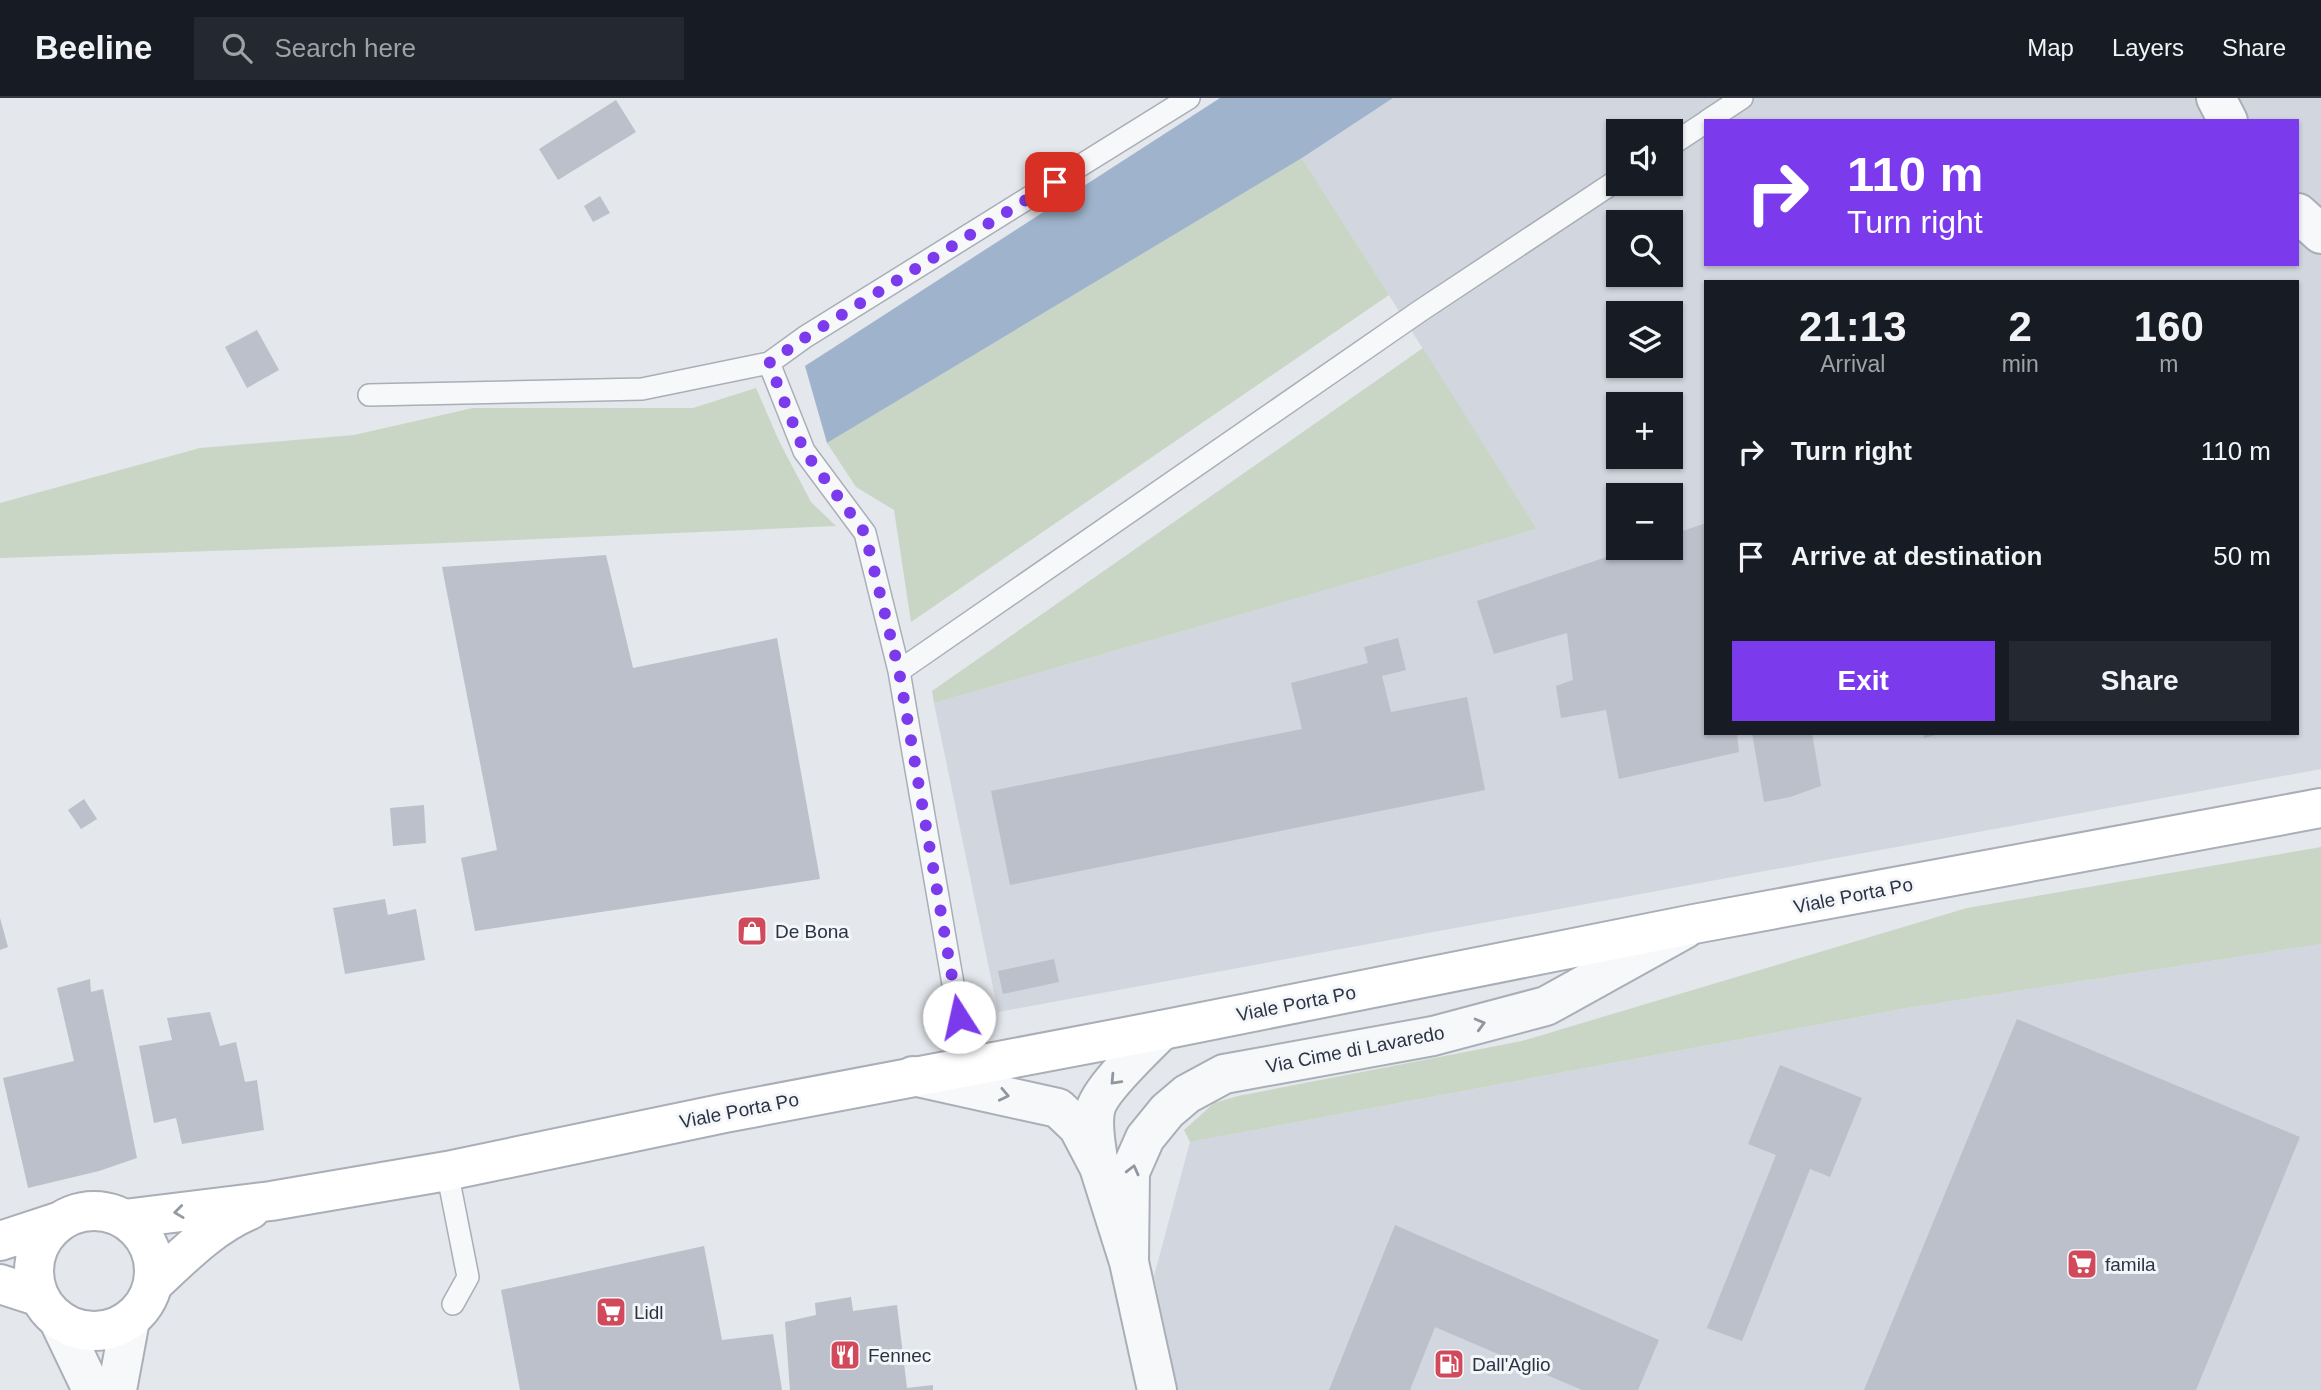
<!DOCTYPE html>
<meta charset="utf-8">
<style>
:root{--surface:#171b24;--page:#242831;--text:#f1f3f6;--muted:#9ea1a6;--line:#363941;--accent:#7c3aed}
body{margin:0;font-family:Arial,sans-serif;background:var(--page);color:var(--text);height:100vh;display:flex;flex-direction:column;font-size:26px;white-space:nowrap}
*{box-sizing:border-box;margin:0}
p{font-size:23px;color:var(--muted)}
.icon{flex:none;width:38px;height:38px;fill:none;stroke:currentColor;stroke-width:2;stroke-linecap:round;stroke-linejoin:round}
.map{position:relative;flex:1;overflow:hidden}
.drawer{position:absolute;left:1704px;top:182px;width:595px;height:455px;display:flex;flex-direction:column;background:var(--surface);border-radius:0px;box-shadow:0 2px 5px #0004}
.drawer>*{flex:none}
.hud{position:absolute;left:1704px;top:21px;width:595px;height:147px;border-radius:0px;box-shadow:0 2px 5px #0004;background:#7c3aed;color:#fff;overflow:hidden}
.controls{position:absolute;left:1606px;top:21px;display:grid;gap:14px}
.controls a{display:grid;place-items:center;width:77px;height:77px;border-radius:0px;background:var(--surface);box-shadow:0 2px 5px #0004;font-size:35px}
.pin{position:absolute;display:grid;place-items:center;width:60px;height:60px;color:#fff;margin:-30px;border-radius:14px;box-shadow:0 4px 10px #0006}
.me{position:absolute;width:77px;margin:-38px;rotate:350deg;stroke-linejoin:round;filter:drop-shadow(0 0 5px #0008)}
.turn{display:flex;align-items:center;gap:24px;height:147px;padding:0 28px;font-size:32px}
.turn .icon{width:91px;height:91px;stroke-width:2.5}
.turn b{display:block;font-size:49px;line-height:60px}
.eta{display:flex;justify-content:space-evenly;align-items:center;height:119px;text-align:center}
.eta b{font-size:42px;font-weight:600;line-height:49px}
.primary-button{display:flex;gap:14px;margin-top:auto;padding:14px 28px}
.primary-button a{flex:1;height:80px;border-radius:0px;background:var(--accent);color:#fff;font-size:28px;font-weight:600;line-height:80px;text-align:center}
.primary-button a+a{background:var(--page);color:var(--text)}
ul{padding:0;list-style:none}
li{display:flex;align-items:center;gap:21px;height:105px;padding:0 28px}
li div{flex:1}
li b{display:block;font-size:26px}
li em{font-style:normal}
header{display:flex;align-items:center;gap:42px;box-sizing:border-box;height:98px;padding:0 35px;background:var(--surface);border-bottom:2px solid var(--line)}
header strong{font-size:33px}
nav{display:flex;gap:38px;margin-inline-start:auto;font-size:24px}
.search{width:490px;height:63px;background:var(--page);display:flex;align-items:center;gap:18px;box-sizing:border-box;padding:0 24px;border-radius:0px;color:var(--muted);font-size:26px}
.map>svg:first-child{display:block}
.built{fill:#d2d6de;fill-rule:evenodd}
.green{fill:#c9d6c5}
.water{fill:#9fb4cc}
.building{fill:#bbc0ca}
.lines{fill:none;stroke-linecap:round;stroke-linejoin:round}
.service-casing{stroke:#a9aeb7;stroke-width:24}
.minor-casing{stroke:#a9aeb7;stroke-width:42}
.secondary-casing{stroke:#a9aeb7;stroke-width:42}
.service{stroke:#f7f8fa;stroke-width:21}
.minor{stroke:#f7f8fa;stroke-width:38}
.secondary{stroke:#fff;stroke-width:38}
.oneway{stroke:#9196a0}
.oneway2{stroke:#959aa2}
.route{stroke:#7c3aed;stroke-width:12;stroke-dasharray:0 21.6}
.labels{text-anchor:middle;stroke-width:6;stroke-linejoin:round;paint-order:stroke}
.street-label{font-size:19px;fill:#2b3445;stroke:#f4f6f9}
.poi-label{font-size:19px;fill:#2b3445;stroke:#f4f6f9;text-anchor:start}
</style>
<header>
<strong>Beeline</strong>
<div class="search"><svg class="icon" aria-label="search" viewBox="0 0 24 24"><circle cx="10" cy="10" r="6"/><path d="M15 15l6 6"/></svg>Search here</div>
<nav><a>Map</a><a>Layers</a><a>Share</a></nav>
</header>
<div class="map">
<svg width="2321" height="1292" viewBox="0 0 2321 1292">
<rect width="100%" height="100%" fill="#e4e7ec"/>
<path class="built" d="M1393 0H2321V671L998 914 934 605 1537 431 1302 60ZM1706 23H2298V166H1706ZM1619 33H1671V86H1619ZM1619 124H1671V177H1619ZM1706 184H2298V635H1706ZM1619 215H1671V268H1619ZM1619 306H1671V359H1619ZM1619 397H1671V450H1619Z
M2321 846V1292H1178L1154 1178 1190 1044 1907 910Z"/>
<path class="green" d="M1302 60 1389 197 911 524 894 412 856 389 827 345Z
M1423 250 1537 431 934 605 932 593Z
M756 290 779 343 811 404 836 428 446 445 0 460V405L200 350 354 337 473 310H693Z
M2321 749V846L1907 910 1190 1044 1184 1032 1214 1005 1238 998 1522 943 1967 810Z"/>
<path class="water" d="M1220 0H1393L1302 60 827 345 805 268Z"/>
<path class="building" d="M616 2 636 34 558 82 539 51Z
M600 98 610 115 593 124 584 108Z
M257 232 279 272 247 290 225 249Z
M1706 425V635H1737L1739 654 1619 681 1606 612 1561 620 1556 588 1573 582 1567 535 1494 556 1477 503 1633 450H1671V437Z
M606 457 633 570 777 540 820 781 475 833 461 760 497 752 442 469Z
M1398 540 1406 572 1382 578 1391 614 1467 599 1485 692 1010 787 991 693 1302 631 1291 585 1368 565 1364 549Z
M1752 635H1812L1821 688 1790 699 1764 704Z
M1923 635H1940V636L1924 640Z
M84 701 97 721 81 731 68 712Z
M424 707 426 745 393 748 390 710Z
M385 801 388 817 416 811 425 862 345 876 333 810Z
M0 820 8 849 0 852Z
M1054 861 1059 884 1003 896 998 873Z
M90 881 91 894 103 891 137 1060 99 1073 28 1090 3 980 74 963 57 890Z
M210 914 220 948 236 944 245 984 257 982 264 1032 182 1046 176 1020 154 1025 139 948 172 942 167 920Z
M2017 921 2300 1039 2196 1292H1864Z
M1780 967 1862 1000 1830 1079 1810 1071 1742 1243 1707 1230 1776 1057 1748 1046Z
M1395 1127 1659 1242 1638 1292H1582L1435 1229 1410 1292H1329Z
M704 1148 722 1242 773 1236 782 1292H520L501 1192Z
M851 1199 853 1213 897 1207 907 1290 933 1287V1292H790L785 1224 816 1217 815 1205Z"/>
<g class="lines">
<g class="service-casing">
<path id="service" d="M1707 23 1742 0
M1671 47 1706 24
M769 265 804 353 865 435 899 573 967 967
M369 297 642 291 769 265 805 239 1189 0
M899 573 1420 213 1619 81
M447 1073 468 1179 453 1206"/>
</g>
<g class="minor-casing">
<path id="minor" d="M2216 0 2228 23
M2298 115 2321 136
M913 978 1058 1010 1078 1029 1099 1069 1129 1164 1157 1292
M1098 1062C1096 1046 1092 1029 1095 1013 1098 993 1146 948 1162 932
M1129 1164 1130 1074 1145 1040 1167 1013 1187 996 1224 976 1433 938 1546 908 1685 831
M58 1221 92 1292
M117 1292 130 1222"/>
</g>
<g class="secondary-casing">
<path id="secondary" d="M34 1173a60 60 0 1 1 120 0a60 60 0 1 1-120 0Z
M124 1121 271 1103 447 1073 725 1015 1162 932 1694 826 2321 710
M0 1143 61 1123
M154 1185C184 1157 212 1128 250 1112
M0 1186 40 1199"/>
</g>
<use href="#service" class="service"/>
<use href="#minor" class="minor"/>
<use href="#secondary" class="secondary"/>
</g>
<defs><path id="oneway-chevron" d="M-2-3.5L2.5 0L-2 3.5" fill="none" stroke-width="1.6" stroke-linecap="round" stroke-linejoin="round" transform="scale(1.75)"/></defs>
<g class="oneway">
<use href="#oneway-chevron" transform="translate(1480 926) rotate(-15)"/>
<use href="#oneway-chevron" transform="translate(1115 982) rotate(133)"/>
<use href="#oneway-chevron" transform="translate(1004 997) rotate(12)"/>
<use href="#oneway-chevron" transform="translate(1133 1072) rotate(-76)"/>
</g>
<use class="oneway2" href="#oneway-chevron" transform="translate(179 1114) rotate(173)"/>
<g class="lines">
<path class="route" d="M959 919 899 573 865 435 804 353 769 265 806 239 1055 84"/>
</g>
<defs>
<g id="shop-square" transform="scale(1.575)"><rect x="-9" y="-9" width="18" height="18" rx="4" fill="#d1495b" stroke="#f4f6f9"/><path d="M-5-2.5h2.3a2.7 3.5 0 0 1 5.4 0H5L5.5 6h-11ZM-1.5-2.5h3a1.5 2.3 0 0 0-3 0Z" fill="#fff"/></g>
<g id="supermarket-square" transform="scale(1.575)"><rect x="-9" y="-9" width="18" height="18" rx="4" fill="#d1495b" stroke="#f4f6f9"/><path d="M-6-5.5h2.5l.6 2H6L4.5 2H-2.5L-4.4-4H-6ZM-1.5 3.2a1.3 1.3 0 1 0 .1 0ZM3 3.2a1.3 1.3 0 1 0 .1 0Z" fill="#fff"/></g>
<g id="restaurant-square" transform="scale(1.575)"><rect x="-9" y="-9" width="18" height="18" rx="4" fill="#d1495b" stroke="#f4f6f9"/><path d="M-5-6h1v4h1v-4h1v4h1v-4h1v5L-1.5 .5V6h-2V.5L-5-1ZM5-6V6H3V1.5H1.5Q1.5-4 5-6Z" fill="#fff"/></g>
<g id="fuel-square" transform="scale(1.575)"><rect x="-9" y="-9" width="18" height="18" rx="4" fill="#d1495b" stroke="#f4f6f9"/><path d="M-5.5-6h7V0h2V4h1.3V-2.5L3-4.5l.8-.8L6-3V5H2.5V1h-1V6h-7ZM-4.2-4.7v3.2H.2V-4.7Z" fill="#fff"/></g>
</defs>
<g fill-rule="evenodd">
<use href="#shop-square" x="752" y="833"/>
<use href="#supermarket-square" x="2082" y="1166"/>
<use href="#supermarket-square" x="611" y="1214"/>
<use href="#restaurant-square" x="845" y="1257"/>
<use href="#fuel-square" x="1449" y="1266"/>
</g>
<g class="labels">
<g class="street-label">
<text transform="translate(1853 797) rotate(-11)" y="7">Viale Porta Po</text>
<text transform="translate(1296 905) rotate(-11)" y="7">Viale Porta Po</text>
<text transform="translate(1355 951) rotate(-11)" y="7">Via Cime di Lavaredo</text>
<text transform="translate(739 1012) rotate(-11)" y="7">Viale Porta Po</text>
</g>
<g class="poi-label">
<text x="775" y="840">De Bona</text>
<text x="2105" y="1173">famila</text>
<text x="634" y="1221">Lidl</text>
<text x="868" y="1264">Fennec</text>
<text x="1472" y="1273">Dall'Aglio</text>
</g>
</g>
</svg>
<div class="controls">
<a><svg class="icon" aria-label="sound" viewBox="0 0 24 24"><path d="M4 9h4l5-4v14l-5-4H4zM17 9q2 3 0 6"/></svg></a>
<a><svg class="icon" aria-label="search" viewBox="0 0 24 24"><circle cx="10" cy="10" r="6"/><path d="M15 15l6 6"/></svg></a>
<a><svg class="icon" aria-label="layers" viewBox="0 0 24 24"><path d="M12 4l9 5-9 5-9-5zM3 14l9 5 9-5"/></svg></a>
<a>+</a>
<a>−</a>
</div>
<div class="pin" style="left:1055px;top:84px;background:#d93025"><svg class="icon" aria-label="arrive" viewBox="0 0 24 24"><path d="M6 21V4h12l-3 4 3 4H6"/></svg></div>
<svg class="me" style="left:959px;top:919px" viewBox="-20 -20 40 40"><circle r="19" fill="#fff"/><path d="M0-13L10 11 0 6-10 11z" fill="#7c3aed"/></svg>
<div class="hud">
<div class="turn"><svg class="icon" aria-label="right" viewBox="0 0 24 24"><path d="M7 20v-9h11M14 6l5 5-5 5"/></svg><div><b>110 m</b>Turn right</div></div>
</div>
<section class="drawer">
<div class="eta">
<div><b>21:13</b><p>Arrival</p></div>
<div><b>2</b><p>min</p></div>
<div><b>160</b><p>m</p></div>
</div>
<ul>
<li><svg class="icon" aria-label="right" viewBox="0 0 24 24"><path d="M7 20v-9h11M14 6l5 5-5 5"/></svg><div><b>Turn right</b></div><em>110 m</em></li>
<li><svg class="icon" aria-label="arrive" viewBox="0 0 24 24"><path d="M6 21V4h12l-3 4 3 4H6"/></svg><div><b>Arrive at destination</b></div><em>50 m</em></li>
</ul>
<div class="primary-button"><a>Exit</a><a>Share</a></div>
</section>
</div>
